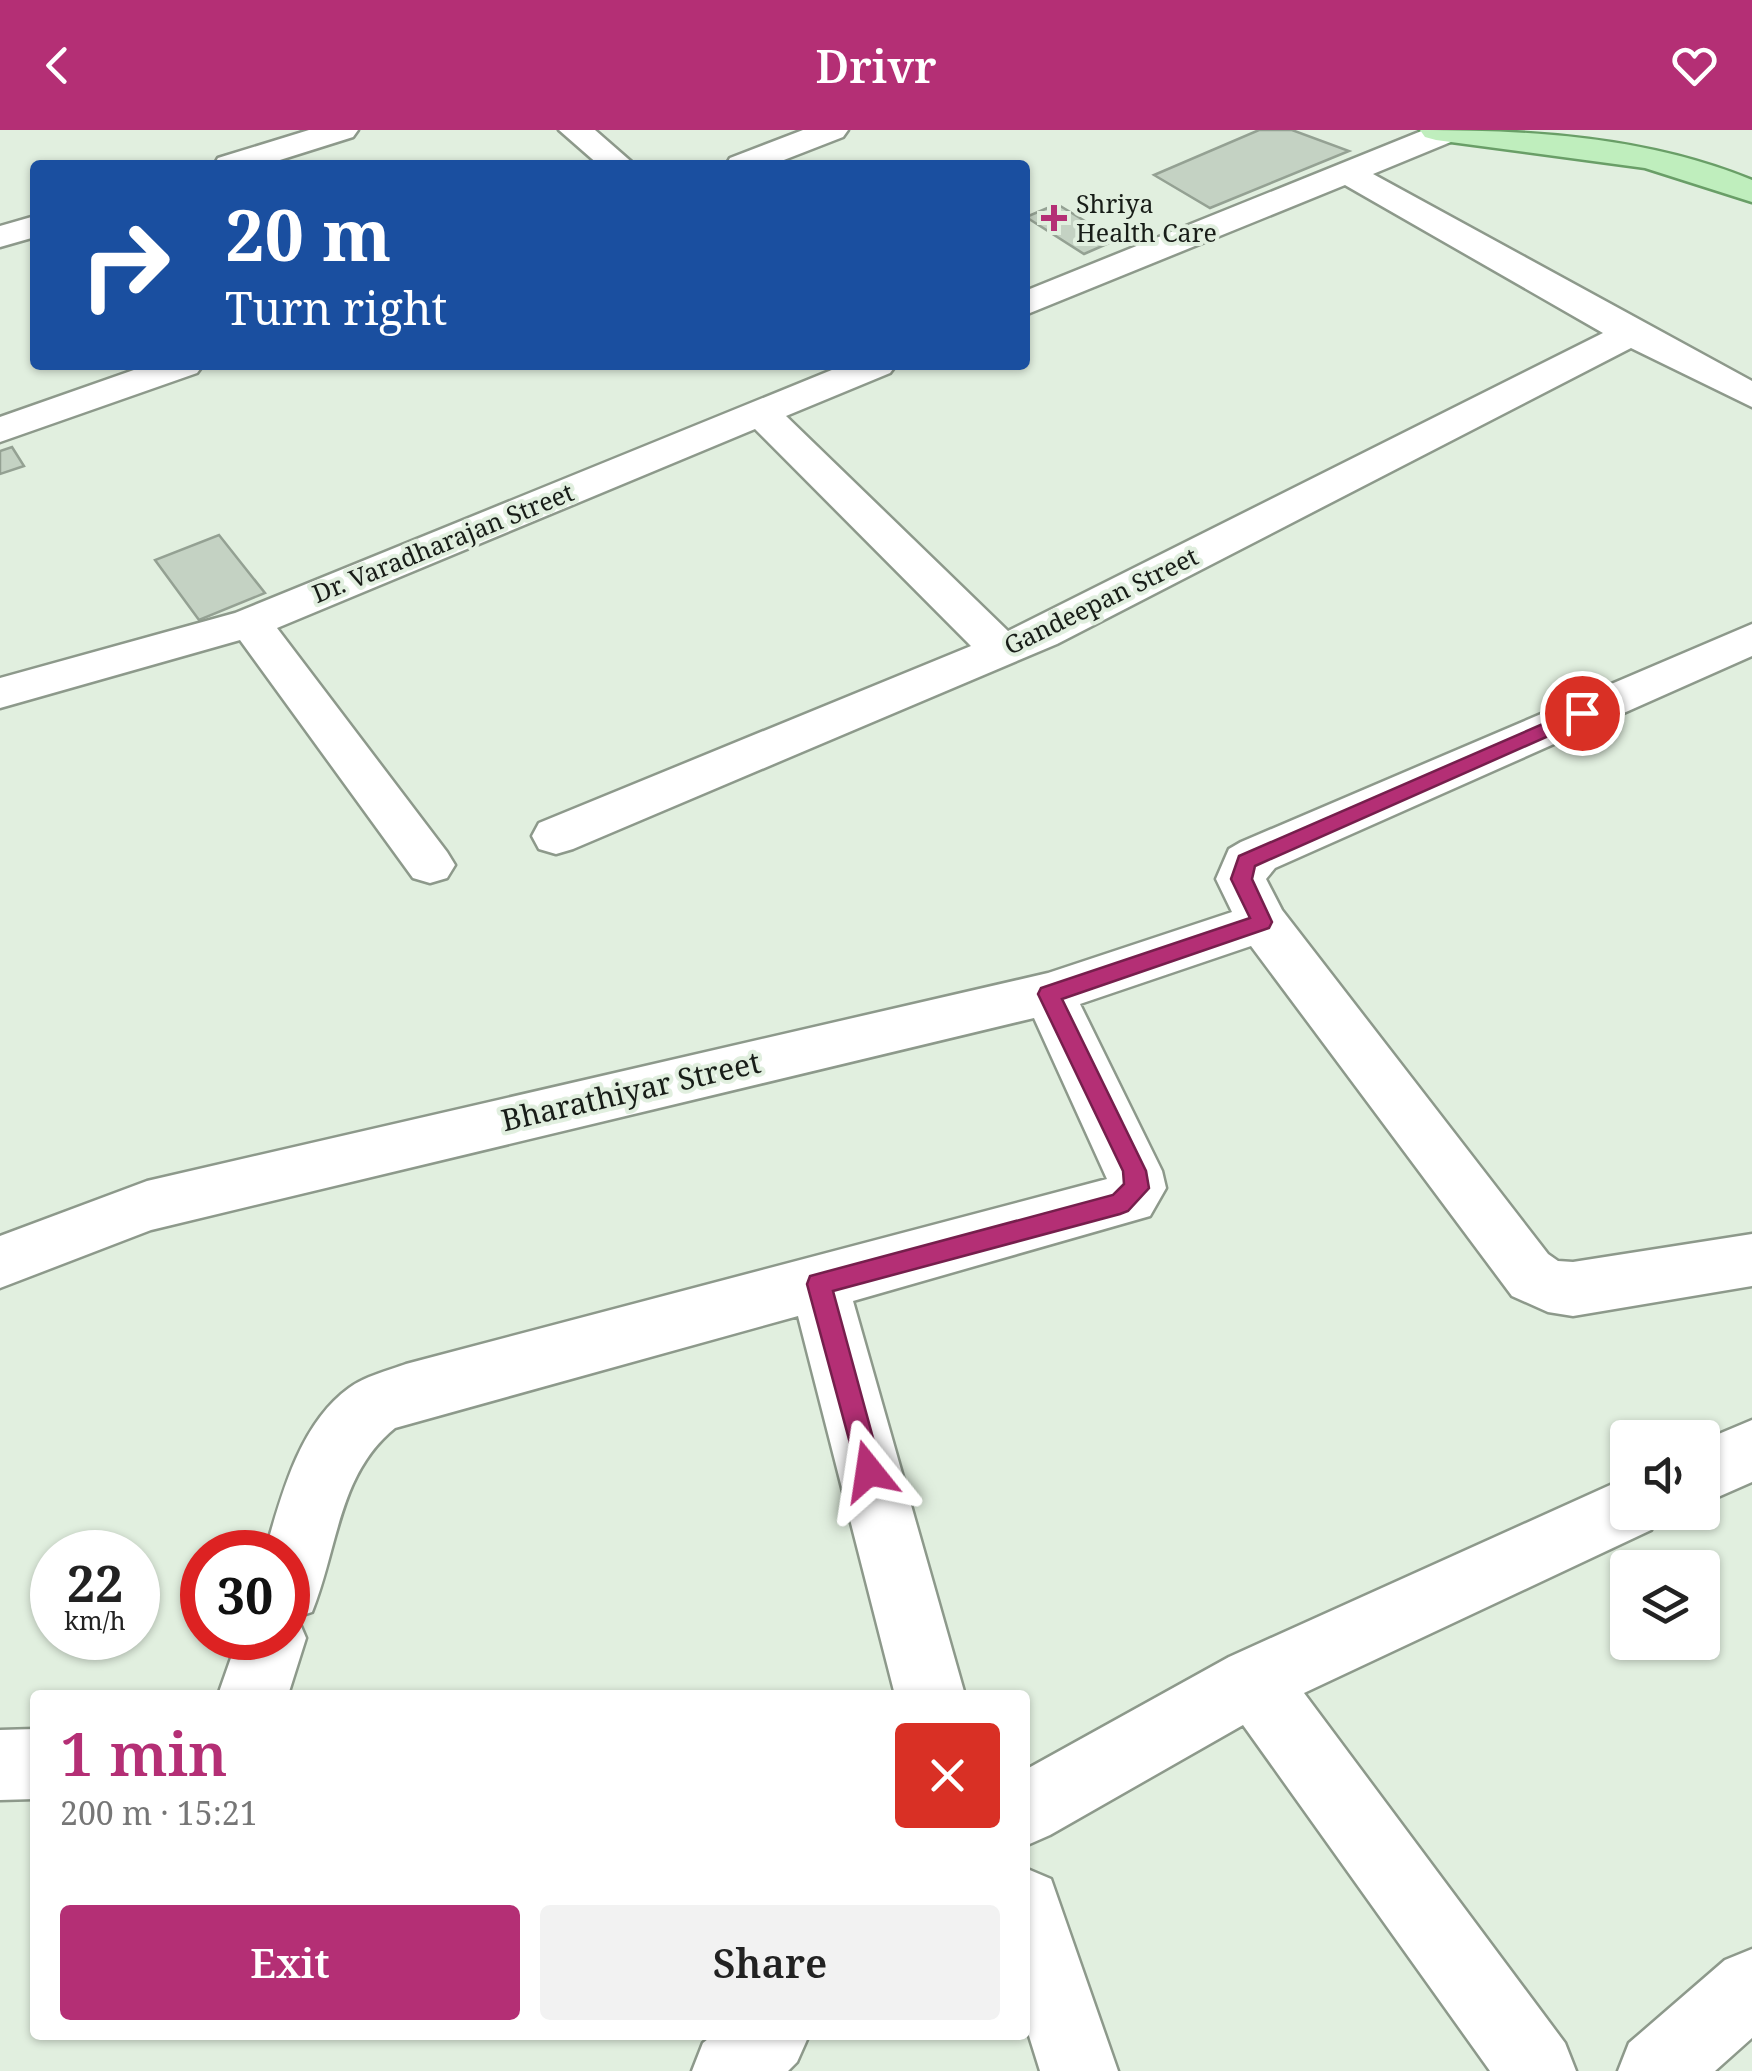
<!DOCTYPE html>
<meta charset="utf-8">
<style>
:root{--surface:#fff;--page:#f2f2f2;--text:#222;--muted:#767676;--accent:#b42f75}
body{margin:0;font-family:"Noto Serif",serif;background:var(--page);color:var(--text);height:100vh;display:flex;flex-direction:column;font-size:38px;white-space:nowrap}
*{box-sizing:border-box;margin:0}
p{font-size:32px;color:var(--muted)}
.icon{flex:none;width:55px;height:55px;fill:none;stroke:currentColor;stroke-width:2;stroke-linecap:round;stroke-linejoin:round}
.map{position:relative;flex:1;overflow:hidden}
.details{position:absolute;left:30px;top:1560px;width:1000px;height:350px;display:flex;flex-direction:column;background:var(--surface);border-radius:10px;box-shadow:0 2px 8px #0004}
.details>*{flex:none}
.top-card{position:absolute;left:30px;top:30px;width:1000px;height:210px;border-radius:10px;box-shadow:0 2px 8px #0004;background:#1a4fa0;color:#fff;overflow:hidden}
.buttons{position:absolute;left:1610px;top:1290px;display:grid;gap:20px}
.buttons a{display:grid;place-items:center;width:110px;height:110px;border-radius:10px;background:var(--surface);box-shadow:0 2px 8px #0004;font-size:50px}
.speed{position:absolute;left:30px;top:1400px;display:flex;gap:20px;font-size:50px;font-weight:700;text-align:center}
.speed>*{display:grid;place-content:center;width:130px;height:130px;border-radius:50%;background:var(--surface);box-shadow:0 2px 8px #0004;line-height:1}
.speed small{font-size:25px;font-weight:400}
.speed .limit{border:15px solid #d22;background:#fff;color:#111}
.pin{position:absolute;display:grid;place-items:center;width:85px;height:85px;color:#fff;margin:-42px;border:5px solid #fff;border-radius:50%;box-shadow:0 2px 10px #0007}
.me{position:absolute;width:110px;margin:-55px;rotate:345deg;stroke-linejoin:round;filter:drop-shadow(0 0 8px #0008)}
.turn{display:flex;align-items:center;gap:35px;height:210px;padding:0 30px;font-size:45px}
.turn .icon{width:130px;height:130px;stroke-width:2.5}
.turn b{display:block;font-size:70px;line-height:85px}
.round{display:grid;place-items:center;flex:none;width:105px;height:105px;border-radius:10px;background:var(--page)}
.overview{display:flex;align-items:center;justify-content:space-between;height:170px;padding:0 30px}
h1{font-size:60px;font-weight:600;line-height:75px;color:var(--accent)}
.button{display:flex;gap:20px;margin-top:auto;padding:20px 30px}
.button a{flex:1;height:115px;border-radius:10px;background:var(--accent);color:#fff;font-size:40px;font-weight:600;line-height:115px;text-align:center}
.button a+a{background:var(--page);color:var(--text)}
header{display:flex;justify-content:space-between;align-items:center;height:130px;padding:0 30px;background:var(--accent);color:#fff;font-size:45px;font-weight:600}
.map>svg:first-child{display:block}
.building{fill:#c4d2c3;stroke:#94a193;stroke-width:2.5}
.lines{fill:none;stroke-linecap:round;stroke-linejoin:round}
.minor-casing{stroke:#8d998b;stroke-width:5}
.major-casing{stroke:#699e67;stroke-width:5}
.minor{fill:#fff;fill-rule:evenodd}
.major{fill:#bfeebd;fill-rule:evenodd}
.route{fill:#b42f75;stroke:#751f4c;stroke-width:2.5}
.poi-dot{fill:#b42f75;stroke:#e1efdf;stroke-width:4}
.labels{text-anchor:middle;stroke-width:8;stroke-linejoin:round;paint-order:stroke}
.far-poi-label{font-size:25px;fill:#181d18;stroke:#e1efdf;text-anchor:start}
.far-street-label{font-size:25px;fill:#181d18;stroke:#e1efdf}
.street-label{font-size:30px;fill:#181d18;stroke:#e1efdf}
</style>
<header><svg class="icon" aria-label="back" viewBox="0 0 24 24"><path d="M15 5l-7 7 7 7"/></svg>Drivr<svg class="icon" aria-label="heart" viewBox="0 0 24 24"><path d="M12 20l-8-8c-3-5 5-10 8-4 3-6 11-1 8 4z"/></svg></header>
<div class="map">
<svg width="1752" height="1941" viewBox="0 0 1752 1941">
<rect width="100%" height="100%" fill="#e1efdf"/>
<path class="building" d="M1259 0H1292L1349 21 1210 78 1154 45Z
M1057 74 1116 110 1084 124 1026 87Z
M12 317 24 336 0 344V321Z
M219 405 265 463 199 490 155 430Z"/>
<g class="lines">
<g class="minor-casing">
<path id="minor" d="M309 0H358L353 7 264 35H214L218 28Z
M559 0H595L635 35H599Z
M803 0H848L843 7 771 35H726L730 28Z
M1424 0 1463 2 1458 9 1373 44 1752 251V277L1631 218 1057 514 573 719 556 724 539 719 532 706 539 693 971 516 755 299 277 498 447 722 455 735 447 748 430 753 413 748 240 510 0 578V548L235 483 844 235H896L890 243 786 286 1008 501 1603 203 1345 55 1025 185V161Z
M35 86V107L0 117V96Z
M148 235H203L197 243 0 312V287Z
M1752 494V526L1275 738 1266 749 1282 780 1548 1124 1558 1131 1573 1132 1752 1104V1156L1573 1186 1548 1182 1512 1166 1251 816 1080 874 1162 1041 1166 1058 1150 1086 853 1171 965 1565H895L798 1186 395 1298C338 1344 338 1418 312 1482L297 1487 306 1508 288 1565H218L238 1508H288V1422H265C281 1367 299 1294 349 1258 365 1246 387 1241 406 1234L1107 1049 1034 888 151 1100 0 1158V1106L147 1051 1048 843 1232 782 1216 749 1229 719 1241 712Z
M1752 1290V1352L1702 1374V1311Z
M1628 1347V1382H1658L1651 1400 1304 1563 1565 1913 1576 1941H1490L1243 1595 1050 1705 1025 1716V1640L1229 1527Z
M35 1599V1669L0 1670V1600Z
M1025 1738 1051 1749 1118 1941H1040L1025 1893Z
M1752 1819V1908L1715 1941H1618L1629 1913 1725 1830Z
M713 1905H809L797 1932 788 1941H692L703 1913Z"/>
</g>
<g class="major-casing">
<path id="major" d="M1420 0C1531 0 1648 7 1752 50V72L1645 38 1436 10 1425 7Z"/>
</g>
<use href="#minor" class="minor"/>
<use href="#major" class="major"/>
</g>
<path class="route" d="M1582 577 1591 583 1589 588 1255 736 1252 749 1272 792 1269 798 1062 869 1146 1041 1149 1058 1128 1081 1120 1084 833 1161 882 1341 879 1350 869 1354 860 1350 807 1154 810 1146 1113 1065 1124 1054 1123 1041 1038 864 1041 858 1250 788 1231 749 1239 726Z"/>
<path class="poi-dot" d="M1049 73h10v10h10v10h-10v10h-10v-10h-10v-10h10z"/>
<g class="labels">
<g class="far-poi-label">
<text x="1076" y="83">Shriya<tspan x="1076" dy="29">Health Care</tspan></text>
</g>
<g class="far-street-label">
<text transform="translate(443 413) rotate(-22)" y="9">Dr. Varadharajan Street</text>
<text transform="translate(1101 471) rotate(-26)" y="9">Gandeepan Street</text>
</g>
<g class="street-label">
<text transform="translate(631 962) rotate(-13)" y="10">Bharathiyar Street</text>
</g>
</g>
</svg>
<div class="buttons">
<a><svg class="icon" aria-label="sound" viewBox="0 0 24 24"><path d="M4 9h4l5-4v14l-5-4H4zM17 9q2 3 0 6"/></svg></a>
<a><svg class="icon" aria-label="layers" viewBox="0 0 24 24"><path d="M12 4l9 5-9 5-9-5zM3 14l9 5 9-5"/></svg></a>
</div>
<div class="speed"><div>22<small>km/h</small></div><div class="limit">30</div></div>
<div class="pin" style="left:1582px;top:583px;background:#d93025"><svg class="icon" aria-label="arrive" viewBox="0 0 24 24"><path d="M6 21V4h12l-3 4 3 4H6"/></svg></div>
<svg class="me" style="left:869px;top:1341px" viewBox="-20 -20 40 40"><path d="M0-17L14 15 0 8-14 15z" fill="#b42f75" stroke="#fff" stroke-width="4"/></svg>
<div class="top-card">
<div class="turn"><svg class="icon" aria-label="right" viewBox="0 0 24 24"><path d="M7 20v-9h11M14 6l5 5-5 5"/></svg><div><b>20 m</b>Turn right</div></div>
</div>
<section class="details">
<div class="overview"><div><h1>1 min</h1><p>200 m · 15:21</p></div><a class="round" style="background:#d93025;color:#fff"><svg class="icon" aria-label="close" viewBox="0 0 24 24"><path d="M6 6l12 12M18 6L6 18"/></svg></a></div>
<div class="button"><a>Exit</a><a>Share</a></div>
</section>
</div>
